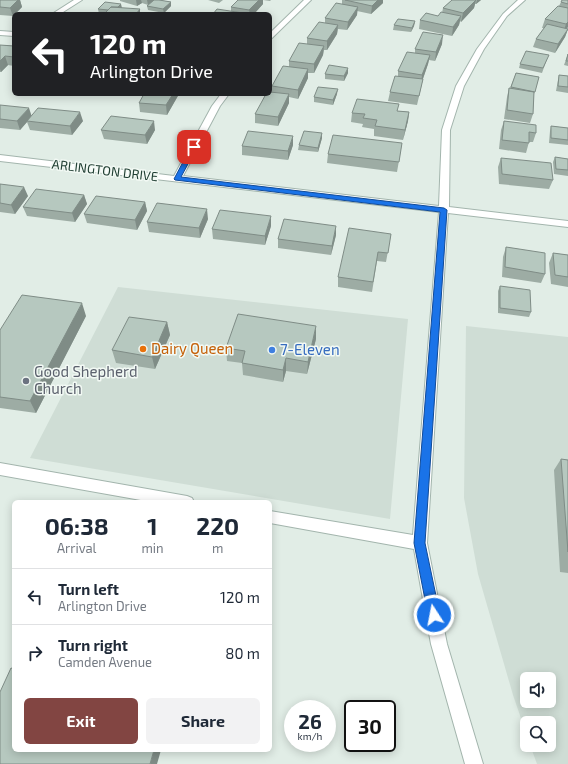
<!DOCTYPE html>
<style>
:root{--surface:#fff;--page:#f2f2f3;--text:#1f2937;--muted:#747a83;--line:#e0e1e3;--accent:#824542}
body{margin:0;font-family:"Exo 2",sans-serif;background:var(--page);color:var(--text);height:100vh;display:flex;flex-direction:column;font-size:15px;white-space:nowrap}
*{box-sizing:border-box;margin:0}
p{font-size:13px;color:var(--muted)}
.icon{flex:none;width:22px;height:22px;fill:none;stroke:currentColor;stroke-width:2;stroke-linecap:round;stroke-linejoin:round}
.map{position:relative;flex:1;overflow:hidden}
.panel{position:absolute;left:12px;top:500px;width:260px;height:252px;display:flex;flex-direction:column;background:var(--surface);border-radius:6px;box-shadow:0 2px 10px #0003}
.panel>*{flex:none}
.guide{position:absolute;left:12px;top:12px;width:260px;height:84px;border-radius:6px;box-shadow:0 2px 10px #0003;background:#202124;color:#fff;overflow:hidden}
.buttons{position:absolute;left:520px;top:672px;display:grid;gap:8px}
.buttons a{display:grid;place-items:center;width:36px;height:36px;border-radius:6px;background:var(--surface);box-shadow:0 2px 10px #0003;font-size:20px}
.speed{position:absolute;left:284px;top:700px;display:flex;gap:8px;font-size:20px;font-weight:700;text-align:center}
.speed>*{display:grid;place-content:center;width:52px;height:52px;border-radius:50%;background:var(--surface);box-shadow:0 2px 10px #0003;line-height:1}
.speed small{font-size:10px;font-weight:400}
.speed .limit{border:2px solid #111;border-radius:6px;background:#fff;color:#111}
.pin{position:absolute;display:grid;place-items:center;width:34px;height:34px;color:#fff;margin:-17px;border-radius:8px;box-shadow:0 2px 6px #0006}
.me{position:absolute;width:44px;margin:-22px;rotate:349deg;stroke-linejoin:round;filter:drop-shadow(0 0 3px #0008)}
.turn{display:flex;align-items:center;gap:14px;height:84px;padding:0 12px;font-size:18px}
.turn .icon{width:52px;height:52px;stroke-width:2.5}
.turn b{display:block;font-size:28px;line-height:34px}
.eta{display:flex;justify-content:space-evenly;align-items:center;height:68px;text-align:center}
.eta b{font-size:24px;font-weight:700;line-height:28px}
.button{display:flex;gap:8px;margin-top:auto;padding:8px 12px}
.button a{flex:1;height:46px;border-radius:6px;background:var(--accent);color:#fff;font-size:16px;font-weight:700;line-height:46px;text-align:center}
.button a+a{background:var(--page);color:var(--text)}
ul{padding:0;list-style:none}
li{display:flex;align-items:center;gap:12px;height:56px;padding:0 12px;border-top:1px solid var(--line)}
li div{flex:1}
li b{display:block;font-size:15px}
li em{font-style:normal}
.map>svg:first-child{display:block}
.built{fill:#cfddd5;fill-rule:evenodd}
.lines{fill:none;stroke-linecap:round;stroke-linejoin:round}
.street-casing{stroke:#a3b5ad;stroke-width:2}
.street{fill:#fff;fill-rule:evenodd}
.wall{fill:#9daca4}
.shaded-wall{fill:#7f8c86}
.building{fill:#b6c8bf;stroke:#7f8c86}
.route{fill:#1a73e8;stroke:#114b97}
.food-dot{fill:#e8710a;stroke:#f2f9f4;stroke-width:1.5}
.shop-dot{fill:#3f7fe0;stroke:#f2f9f4;stroke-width:1.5}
.worship-dot{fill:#6b7280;stroke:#f2f9f4;stroke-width:1.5}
.labels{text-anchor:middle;stroke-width:3;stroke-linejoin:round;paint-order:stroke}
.far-street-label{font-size:13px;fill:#203f33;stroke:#f2f9f4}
.food-label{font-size:15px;fill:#c56008;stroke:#f2f9f4;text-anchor:start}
.shop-label{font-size:15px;fill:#366cbe;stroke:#f2f9f4;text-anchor:start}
.worship-label{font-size:15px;fill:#5b616d;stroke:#f2f9f4;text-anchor:start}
</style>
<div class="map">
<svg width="568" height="764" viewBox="0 0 568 764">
<rect width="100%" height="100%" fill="#e1ede6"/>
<path class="built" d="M118 287 408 319 390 519 30 458Z
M466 326 568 337V764H537L530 745H549V723H527V736L513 695 478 574 464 498ZM527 679H549V701H527Z"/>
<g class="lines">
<g class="street-casing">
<path id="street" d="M74 0H82L60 14H52Z
M304 0H311L272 38 270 39V33Z
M518 0H525L507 16 484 49 464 86 450 130 449 207 568 221V227L448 213 427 543 447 644 483 764H465L431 644 414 549 270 523V511L413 535 439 212 0 161V155L174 176 212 106 221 94H229L220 106 183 176 439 206 442 130 456 86 477 49 503 14Z
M0 31 14 32V36L0 35Z
M0 463 187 496 192 498 194 502H152L0 475Z"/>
</g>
<use href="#street" class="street"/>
</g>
<path class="wall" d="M0 0H20L22 7 15 14H14L13 16 0 15Z
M120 0H159L171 2V6L164 13 148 10 147 6 148 5 142 3 137 6 120 1Z
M208 0H223L219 3Z
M238 0H271L270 1 263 0V4L254 14H213L231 11V7Z
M342 0H383V3L371 14 357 11V15L347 30 338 29 337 34 327 50H324L323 55 314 73H308V78L298 99 289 97V103L278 126 255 123V114L272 92V86L289 67V61L307 44V38L325 23V18L342 4Z
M452 0H481L476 4H475L474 8 461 22 460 21 459 25 452 36 419 29 420 20 438 16 442 13 443 8Z
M568 0V27L567 28 568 29 565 37 555 53 533 47 536 39 544 28H542L545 19 559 6 561 2Z
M122 8 140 14H99L98 9Z
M415 21 414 26 411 32 393 30 394 25Z
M442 44 435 61 429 60 428 64 423 79 421 88 417 105 388 101 390 92 398 76V71L415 53V49Z
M0 45 14 46V66L8 65 1 72H0Z
M568 54V66L564 65Z
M547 59 542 73 519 68 520 64Z
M348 73 344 81 325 79V74Z
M516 73 539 77 534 94 533 114 530 123 504 119 507 97 509 88H510Z
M559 75 568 76V93L556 91 558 80Z
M179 94 167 115 140 112 139 103Z
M337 94 333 105 314 102V97Z
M0 105 31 116 83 121 72 135 30 130 27 122 20 130 0 128Z
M398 111 409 112 408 121 403 140 374 136V129L362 127 363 124 351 122 352 113Z
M504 121 536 133 533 142H529L526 153 499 149 501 130Z
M551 126 568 128V145L549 143 550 131Z
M101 130H155L147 144 104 139Z
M322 138 318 152 298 150 299 145Z
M402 143 397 172 327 163 328 154Z
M293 145 288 160 242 155V146Z
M555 157 568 159V176L554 174 553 162Z
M501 158 553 180 549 189 499 184 498 167Z
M0 184 28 196 15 214 0 212Z
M84 195 87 204 75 222 27 216 23 207Z
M145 202 147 211 137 230 87 223 84 214Z
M208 219 200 238 149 232 147 222Z
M271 226 265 245 213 239 212 229Z
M391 234 386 262 377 261 372 292 338 287V277Z
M336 235 331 255 278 248V239Z
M506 247 545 274 541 283 502 277 503 257Z
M553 253 568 255V287L551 284 549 263Z
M500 286 531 312 529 317 498 313V291Z
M86 316 36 413 0 408V330Z
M167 322 170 335 155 369 116 363 112 350Z
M316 339 307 374 286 371 283 382 243 375 242 363 227 361 226 348Z
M561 459 568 460V573L560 572 554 470Z"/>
<path class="shaded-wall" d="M18 0H20L22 7 15 14H14L13 16 10 8Z
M136 0H141L142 3 137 6Z
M147 0H158L148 5Z
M259 0H263V4L254 14H250L249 10Z
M378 0H383V3L371 14 372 6Z
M476 0 474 8 461 22 463 13Z
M477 0H481L476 4Z
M171 2V6L164 13 163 9Z
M121 4 122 8 115 11Z
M358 7 357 15 347 30 348 22Z
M140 9V14H136Z
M461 16 459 25 452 36 453 27Z
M415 21 414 26 411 32 412 28Z
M568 22V27L563 33 566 24Z
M338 25 337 34 327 50V41Z
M568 29 565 37 555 53 558 44Z
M443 35 442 44 435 61 436 52Z
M324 46 323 55 314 73V64Z
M430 55 428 64 421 84 422 75Z
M5 56 8 65 1 72 0 69V61Z
M348 68V73L344 81V76Z
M308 69V78L298 99V90Z
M338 89 337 94 333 105V100Z
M173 94H179L167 115 166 105Z
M289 94V103L278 126V117Z
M29 108 32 117 27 121V122L20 130 17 121Z
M80 112 83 121 72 135 70 126Z
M409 112 408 121 403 140 405 130Z
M154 121 155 130 147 144 145 135Z
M322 133V138L318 152V148Z
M293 136V145L288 160V151Z
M24 187 28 196 15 214 11 205Z
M84 195 87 204 75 222 72 213Z
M145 202 147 211 137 230 135 220Z
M207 209 208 219 200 238 199 228Z
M271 216V226L265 245V236Z
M336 226V235L331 255 332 246Z
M82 303 86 316 36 413 30 401Z
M167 322 170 335 155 369 152 357Z
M316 326V339L307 374 308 362Z
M286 358V371L283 382V370Z
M154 750H161L157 764H150Z"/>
<path class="building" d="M0 0H18L10 8 0 7Z
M154 0H159L171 2 163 9 147 6Z
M238 0H259L249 10 231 7Z
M345 0H378L372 6Z
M452 0H476L463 13 443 8Z
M562 0H568V4L561 2Z
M105 2 121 4 118 7H111L108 10 98 9Z
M336 3 358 7 348 22 325 18Z
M558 6 568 8V22L566 24 545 19Z
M111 7 140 9 136 14H104Z
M217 9 243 13 242 14H213Z
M441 12 461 16 453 27 420 20 426 13 438 16Z
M398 19 415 21 412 28 394 25Z
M319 22 338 25 327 41 307 38Z
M547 24 568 29 558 44 536 39Z
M423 32 443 35 436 52 415 49Z
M299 43 324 46 314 64 289 61Z
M0 45 14 46V57L5 56 0 61Z
M526 51 549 55 543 68 520 64Z
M407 52 430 55 422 75 398 71Z
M568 54V61H566Z
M329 65 348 68 344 76 325 74Z
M283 66 308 69 298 90 272 86Z
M516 73 539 77 535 92 511 87Z
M559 75 568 76V87L558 86Z
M395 76 423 79 419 96 390 92Z
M318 87 338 89 333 100 314 97Z
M509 88 534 92 533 114 507 110Z
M270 92 289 94 278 117 255 114 266 94H270Z
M144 94H173L166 105 139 103Z
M357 99 399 104 397 111 409 112 405 130 375 126 377 120 363 118 365 114 352 113Z
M0 105 29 108 17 121 0 119Z
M38 108 80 112 70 126 27 121Z
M111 116 154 121 145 135 101 130Z
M504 121 536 125V133L529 132V143L502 140Z
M551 126 568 128V140L551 138Z
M248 131 293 136 288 151 242 146Z
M304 131 322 133 318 148 299 145Z
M333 135 402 143 399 162 328 154Z
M555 157 568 159V170L556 169Z
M501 158 551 163 553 180 502 174Z
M0 184 24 187 11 205 0 203Z
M36 189 84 195 72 213 23 207Z
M96 196 145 202 135 220 84 214Z
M157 203 207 209 199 228 147 222Z
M220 210 271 216 265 236 212 229Z
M284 219 336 226 332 246 278 239Z
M349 228 391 234 388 253 378 252 373 282 338 277Z
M506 247 545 253V274L505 267Z
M553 253 568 255V277L555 275Z
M500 286 530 290 531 312 500 308Z
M22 295 82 303 30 401 0 397V330Z
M238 314 316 326 308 362 286 358 283 370 242 363 245 351 226 348Z
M129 317 167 322 152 357 112 350Z
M561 459 568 460V552Z
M11 668 14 669V750H154L150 764H0V692Z"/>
<path class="route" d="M192 145 197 147 181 177 444 208 447 210 425 543 440 615 438 619 434 621 430 619 428 615 414 543 440 212 175 180 174 179Z"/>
<circle class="food-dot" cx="143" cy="349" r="4"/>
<circle class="shop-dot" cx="272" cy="350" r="4"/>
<circle class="worship-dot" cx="26" cy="381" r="4"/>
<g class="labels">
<g class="far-street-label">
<text transform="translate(105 170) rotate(7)" y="5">ARLINGTON DRIVE</text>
</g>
<g class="food-label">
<text x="151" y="354">Dairy Queen</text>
</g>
<g class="shop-label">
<text x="280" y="355">7-Eleven</text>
</g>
<g class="worship-label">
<text x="34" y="377">Good Shepherd<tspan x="34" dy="17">Church</tspan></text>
</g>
</g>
</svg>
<div class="buttons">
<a><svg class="icon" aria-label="sound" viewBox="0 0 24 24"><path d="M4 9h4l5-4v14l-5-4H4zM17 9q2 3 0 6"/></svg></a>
<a><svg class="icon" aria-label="search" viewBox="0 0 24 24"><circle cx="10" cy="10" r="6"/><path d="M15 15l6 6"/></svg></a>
</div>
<div class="speed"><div>26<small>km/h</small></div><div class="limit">30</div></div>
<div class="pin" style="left:194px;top:147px;background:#d93025"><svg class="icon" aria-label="arrive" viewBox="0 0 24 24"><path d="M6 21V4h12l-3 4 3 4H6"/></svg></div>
<svg class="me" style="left:434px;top:615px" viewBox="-20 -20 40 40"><circle r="17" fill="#1a73e8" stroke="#fff" stroke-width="3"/><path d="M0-11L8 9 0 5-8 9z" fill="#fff"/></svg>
<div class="guide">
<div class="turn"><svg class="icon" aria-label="left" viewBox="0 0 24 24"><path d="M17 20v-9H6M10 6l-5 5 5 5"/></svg><div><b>120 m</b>Arlington Drive</div></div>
</div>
<section class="panel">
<div class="eta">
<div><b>06:38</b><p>Arrival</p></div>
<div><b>1</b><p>min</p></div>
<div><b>220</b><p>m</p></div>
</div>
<ul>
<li><svg class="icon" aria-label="left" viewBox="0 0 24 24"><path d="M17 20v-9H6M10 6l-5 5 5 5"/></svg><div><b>Turn left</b><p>Arlington Drive</p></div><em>120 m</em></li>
<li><svg class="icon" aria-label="right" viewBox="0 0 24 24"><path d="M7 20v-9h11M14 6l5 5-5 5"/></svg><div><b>Turn right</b><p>Camden Avenue</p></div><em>80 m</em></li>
</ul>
<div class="button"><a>Exit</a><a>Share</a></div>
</section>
</div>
